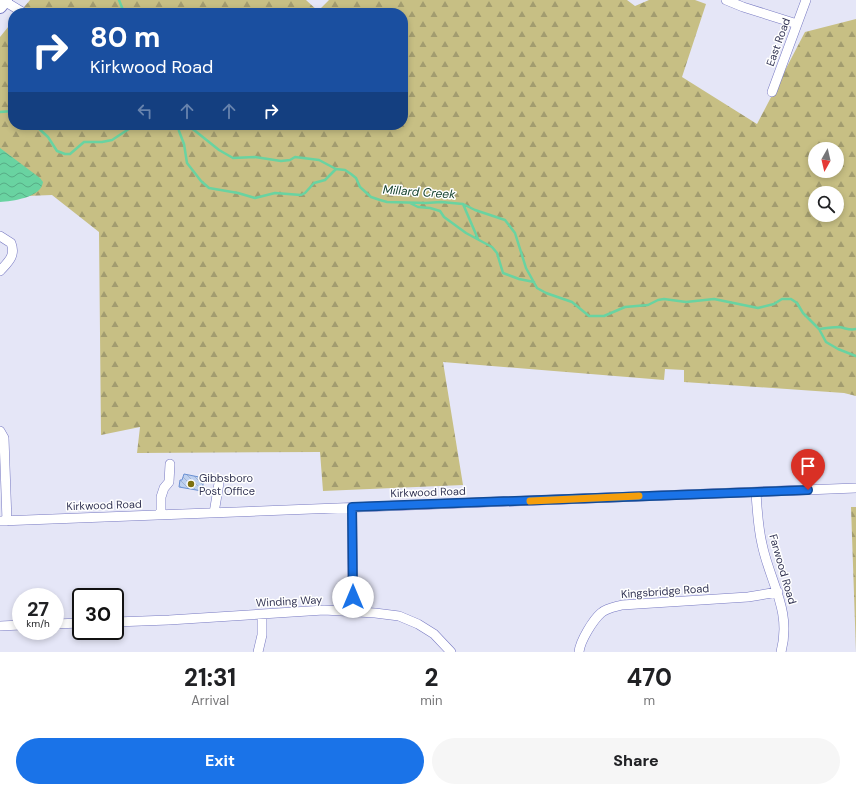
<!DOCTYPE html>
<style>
:root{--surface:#fff;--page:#f6f6f6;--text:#202124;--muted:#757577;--accent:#1a73e8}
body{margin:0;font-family:"DM Sans",sans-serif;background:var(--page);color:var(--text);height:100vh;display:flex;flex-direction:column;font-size:15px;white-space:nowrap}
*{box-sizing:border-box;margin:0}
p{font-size:13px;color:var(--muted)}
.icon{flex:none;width:22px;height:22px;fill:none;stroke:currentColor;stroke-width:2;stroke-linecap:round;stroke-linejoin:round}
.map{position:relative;height:652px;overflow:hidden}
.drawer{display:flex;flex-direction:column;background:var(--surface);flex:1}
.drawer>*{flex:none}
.top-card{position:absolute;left:8px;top:8px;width:400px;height:122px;border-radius:16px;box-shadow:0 2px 6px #0003;background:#1a4fa0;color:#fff;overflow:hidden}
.needle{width:26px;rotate:188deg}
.fabs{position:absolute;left:808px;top:142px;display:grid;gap:8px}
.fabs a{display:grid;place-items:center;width:36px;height:36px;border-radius:50%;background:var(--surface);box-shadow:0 2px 6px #0003;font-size:20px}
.speed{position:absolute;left:12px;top:588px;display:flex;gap:8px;font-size:20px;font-weight:700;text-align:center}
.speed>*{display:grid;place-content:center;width:52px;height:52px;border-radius:50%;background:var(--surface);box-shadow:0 2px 6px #0003;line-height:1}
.speed small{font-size:10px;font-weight:400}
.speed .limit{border:2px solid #111;border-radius:6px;background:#fff;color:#111}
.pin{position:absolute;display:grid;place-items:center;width:34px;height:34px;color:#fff;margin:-41px -17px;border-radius:50% 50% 50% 0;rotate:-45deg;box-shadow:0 0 4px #0007}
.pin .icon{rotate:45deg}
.me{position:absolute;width:44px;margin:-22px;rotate:0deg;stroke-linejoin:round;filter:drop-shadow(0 0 3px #0008)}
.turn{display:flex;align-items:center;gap:14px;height:84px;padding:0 16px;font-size:18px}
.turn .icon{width:52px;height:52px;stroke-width:2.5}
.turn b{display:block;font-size:28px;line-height:34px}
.lanes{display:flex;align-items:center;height:38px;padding:0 16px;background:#0003;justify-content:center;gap:20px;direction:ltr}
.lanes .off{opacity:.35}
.eta{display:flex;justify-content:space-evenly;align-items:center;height:68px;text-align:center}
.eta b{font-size:24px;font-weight:800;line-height:28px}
.primary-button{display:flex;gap:8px;margin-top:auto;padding:8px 16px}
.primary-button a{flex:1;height:46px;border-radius:24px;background:var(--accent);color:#fff;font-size:16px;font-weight:800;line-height:46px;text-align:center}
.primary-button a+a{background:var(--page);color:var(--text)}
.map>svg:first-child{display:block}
.forest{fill:url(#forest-firs);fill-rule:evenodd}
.water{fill:url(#water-waves)}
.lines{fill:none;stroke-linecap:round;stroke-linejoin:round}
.stream{stroke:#69d3a1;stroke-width:2.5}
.building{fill:url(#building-back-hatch);stroke:#6a90d3}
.minor-casing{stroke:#7779c2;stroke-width:10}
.major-casing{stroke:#7779c2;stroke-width:14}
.minor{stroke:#fff;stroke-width:9}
.major{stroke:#fff;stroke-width:12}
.route-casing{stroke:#114b97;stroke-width:10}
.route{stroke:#1a73e8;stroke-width:7}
.slow{stroke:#f59e0b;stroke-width:7}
.poi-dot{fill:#7d7111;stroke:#fff;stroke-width:1.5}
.labels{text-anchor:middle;stroke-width:3;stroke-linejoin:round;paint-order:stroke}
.street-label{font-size:11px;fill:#343655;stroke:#fff}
.poi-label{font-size:11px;fill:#343655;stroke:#fff;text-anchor:start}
.water-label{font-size:12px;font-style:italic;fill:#16432f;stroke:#fff}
</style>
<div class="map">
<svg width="856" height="652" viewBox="0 0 856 652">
<defs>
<pattern id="forest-firs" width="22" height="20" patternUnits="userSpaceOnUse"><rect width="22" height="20" fill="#c7bf84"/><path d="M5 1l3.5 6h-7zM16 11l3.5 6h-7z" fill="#a29c6f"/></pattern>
<pattern id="water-waves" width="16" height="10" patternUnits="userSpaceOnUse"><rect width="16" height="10" fill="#69d3a1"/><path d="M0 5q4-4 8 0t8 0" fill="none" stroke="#57ac86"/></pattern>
<pattern id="building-back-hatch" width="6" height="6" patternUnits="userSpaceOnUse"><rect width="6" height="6" fill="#bdd0f0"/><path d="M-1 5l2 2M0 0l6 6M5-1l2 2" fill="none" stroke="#a3b3d0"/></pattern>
</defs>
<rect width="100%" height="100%" fill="#e5e6f7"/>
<path class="forest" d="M30 0H306L318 11 329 0H627L635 6 649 0H695L706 4 682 77 757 124 805 32 856 19V396L844 393 684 382V370L665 369 664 380 443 362 463 485 323 491 320 452 137 453 140 427 101 435 99 232 52 195 0 197V37L13 21V125H403V13H19ZM815 149H837V171H815ZM815 193H837V215H815Z
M851 507H856V652Z"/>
<path class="water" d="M0 148 40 178 43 182C41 198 12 201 0 202Z"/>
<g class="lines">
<path class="stream" d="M119 0 123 10 126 13
M0 112 13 111
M35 125 48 137 57 151 65 154H70L84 142H102L112 140 135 125
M178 125 179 131 184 144 187 163 201 181 209 188 238 193 255 198 275 193 301 195 305 193 314 183 325 180 336 169
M185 125 194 130 219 150 233 158 255 157 281 161 290 160 295 157 319 160 336 169 345 170 351 174 356 178 360 187 371 197 380 200 387 202 426 203 441 202 463 204 475 210 505 220 515 233 526 268 537 288 546 293 572 302 589 316H604L625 307 648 305 658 300 664 299 686 302 714 299 758 308 774 304 782 299H791L797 303 803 313 819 329 826 342 838 349 856 356
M410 203 418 207 430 208 440 211 444 217 466 233 492 247 497 253 503 273 519 279 534 282
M463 204 478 239
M819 329C826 328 832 327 839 327 846 328 850 331 856 329"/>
</g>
<path class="building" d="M184 474 204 478 202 491 179 487 180 480H182Z"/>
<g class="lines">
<g class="minor-casing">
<path id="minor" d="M726 0 743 7 797 24
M4 1 24 13
M772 92 806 0
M0 236 11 243C16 256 8 262 0 271
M0 431 4 438 7 521
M756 492C757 509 758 527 762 544 770 583 792 610 781 652
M352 507 353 612
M214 513 219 483
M161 515V497L164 488 169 482 170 464
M0 521 856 488
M115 622 169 620 324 610 375 613 399 616 418 624 434 634 451 652
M55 624 81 623
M0 626 21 625
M258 652 262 635V614
M579 652C580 641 593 620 601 613 607 608 615 607 622 605L748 597 778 592"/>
</g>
<g class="major-casing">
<path id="major" d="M0 7 6 0"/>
</g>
<use href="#minor" class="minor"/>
<use href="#major" class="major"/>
</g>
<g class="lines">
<g class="route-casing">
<path id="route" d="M353 597 352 507 808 490"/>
</g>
<use href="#route" class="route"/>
<path class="slow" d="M530 501 639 496"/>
</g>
<circle class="poi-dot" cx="191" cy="484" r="4"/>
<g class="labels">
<g class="street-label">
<text transform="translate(778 42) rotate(-70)" y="4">East Road</text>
<text transform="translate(428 492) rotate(-2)" y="4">Kirkwood Road</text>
<text transform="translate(104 505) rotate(-2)" y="4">Kirkwood Road</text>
<text transform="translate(783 569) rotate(74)" y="4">Farwood Road</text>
<text transform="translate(665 591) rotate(-4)" y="4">Kingsbridge Road</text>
<text transform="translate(289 601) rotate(-3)" y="4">Winding Way</text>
</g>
<g class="poi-label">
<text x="199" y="482">Gibbsboro<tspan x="199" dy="13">Post Office</tspan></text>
</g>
<g class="water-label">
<text transform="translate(419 192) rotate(4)" y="4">Millard Creek</text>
</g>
</g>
</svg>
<div class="fabs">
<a><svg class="needle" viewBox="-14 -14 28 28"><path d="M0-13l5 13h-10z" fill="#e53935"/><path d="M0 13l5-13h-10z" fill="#757577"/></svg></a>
<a><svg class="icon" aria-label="search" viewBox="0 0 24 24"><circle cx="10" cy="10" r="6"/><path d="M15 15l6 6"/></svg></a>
</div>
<div class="speed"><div>27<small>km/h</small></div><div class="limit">30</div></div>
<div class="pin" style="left:808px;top:490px;background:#d93025"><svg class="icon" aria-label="arrive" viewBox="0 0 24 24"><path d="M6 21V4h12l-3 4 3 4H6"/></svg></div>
<svg class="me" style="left:353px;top:597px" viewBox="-20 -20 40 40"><circle r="19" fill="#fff"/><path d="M0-13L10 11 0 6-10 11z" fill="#1a73e8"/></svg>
<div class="top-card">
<div class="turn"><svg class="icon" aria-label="right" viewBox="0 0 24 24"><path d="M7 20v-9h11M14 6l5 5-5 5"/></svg><div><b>80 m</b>Kirkwood Road</div></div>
<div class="lanes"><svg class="icon off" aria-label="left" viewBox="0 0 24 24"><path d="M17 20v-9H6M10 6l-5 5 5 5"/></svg><svg class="icon off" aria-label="ahead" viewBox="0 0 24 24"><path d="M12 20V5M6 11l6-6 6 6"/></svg><svg class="icon off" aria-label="ahead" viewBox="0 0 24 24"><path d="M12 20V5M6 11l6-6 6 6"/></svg><svg class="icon" aria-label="right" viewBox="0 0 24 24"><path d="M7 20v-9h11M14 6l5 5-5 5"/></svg></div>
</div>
</div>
<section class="drawer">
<div class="eta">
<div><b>21:31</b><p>Arrival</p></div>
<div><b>2</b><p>min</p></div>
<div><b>470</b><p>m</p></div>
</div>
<div class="primary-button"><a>Exit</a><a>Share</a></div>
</section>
